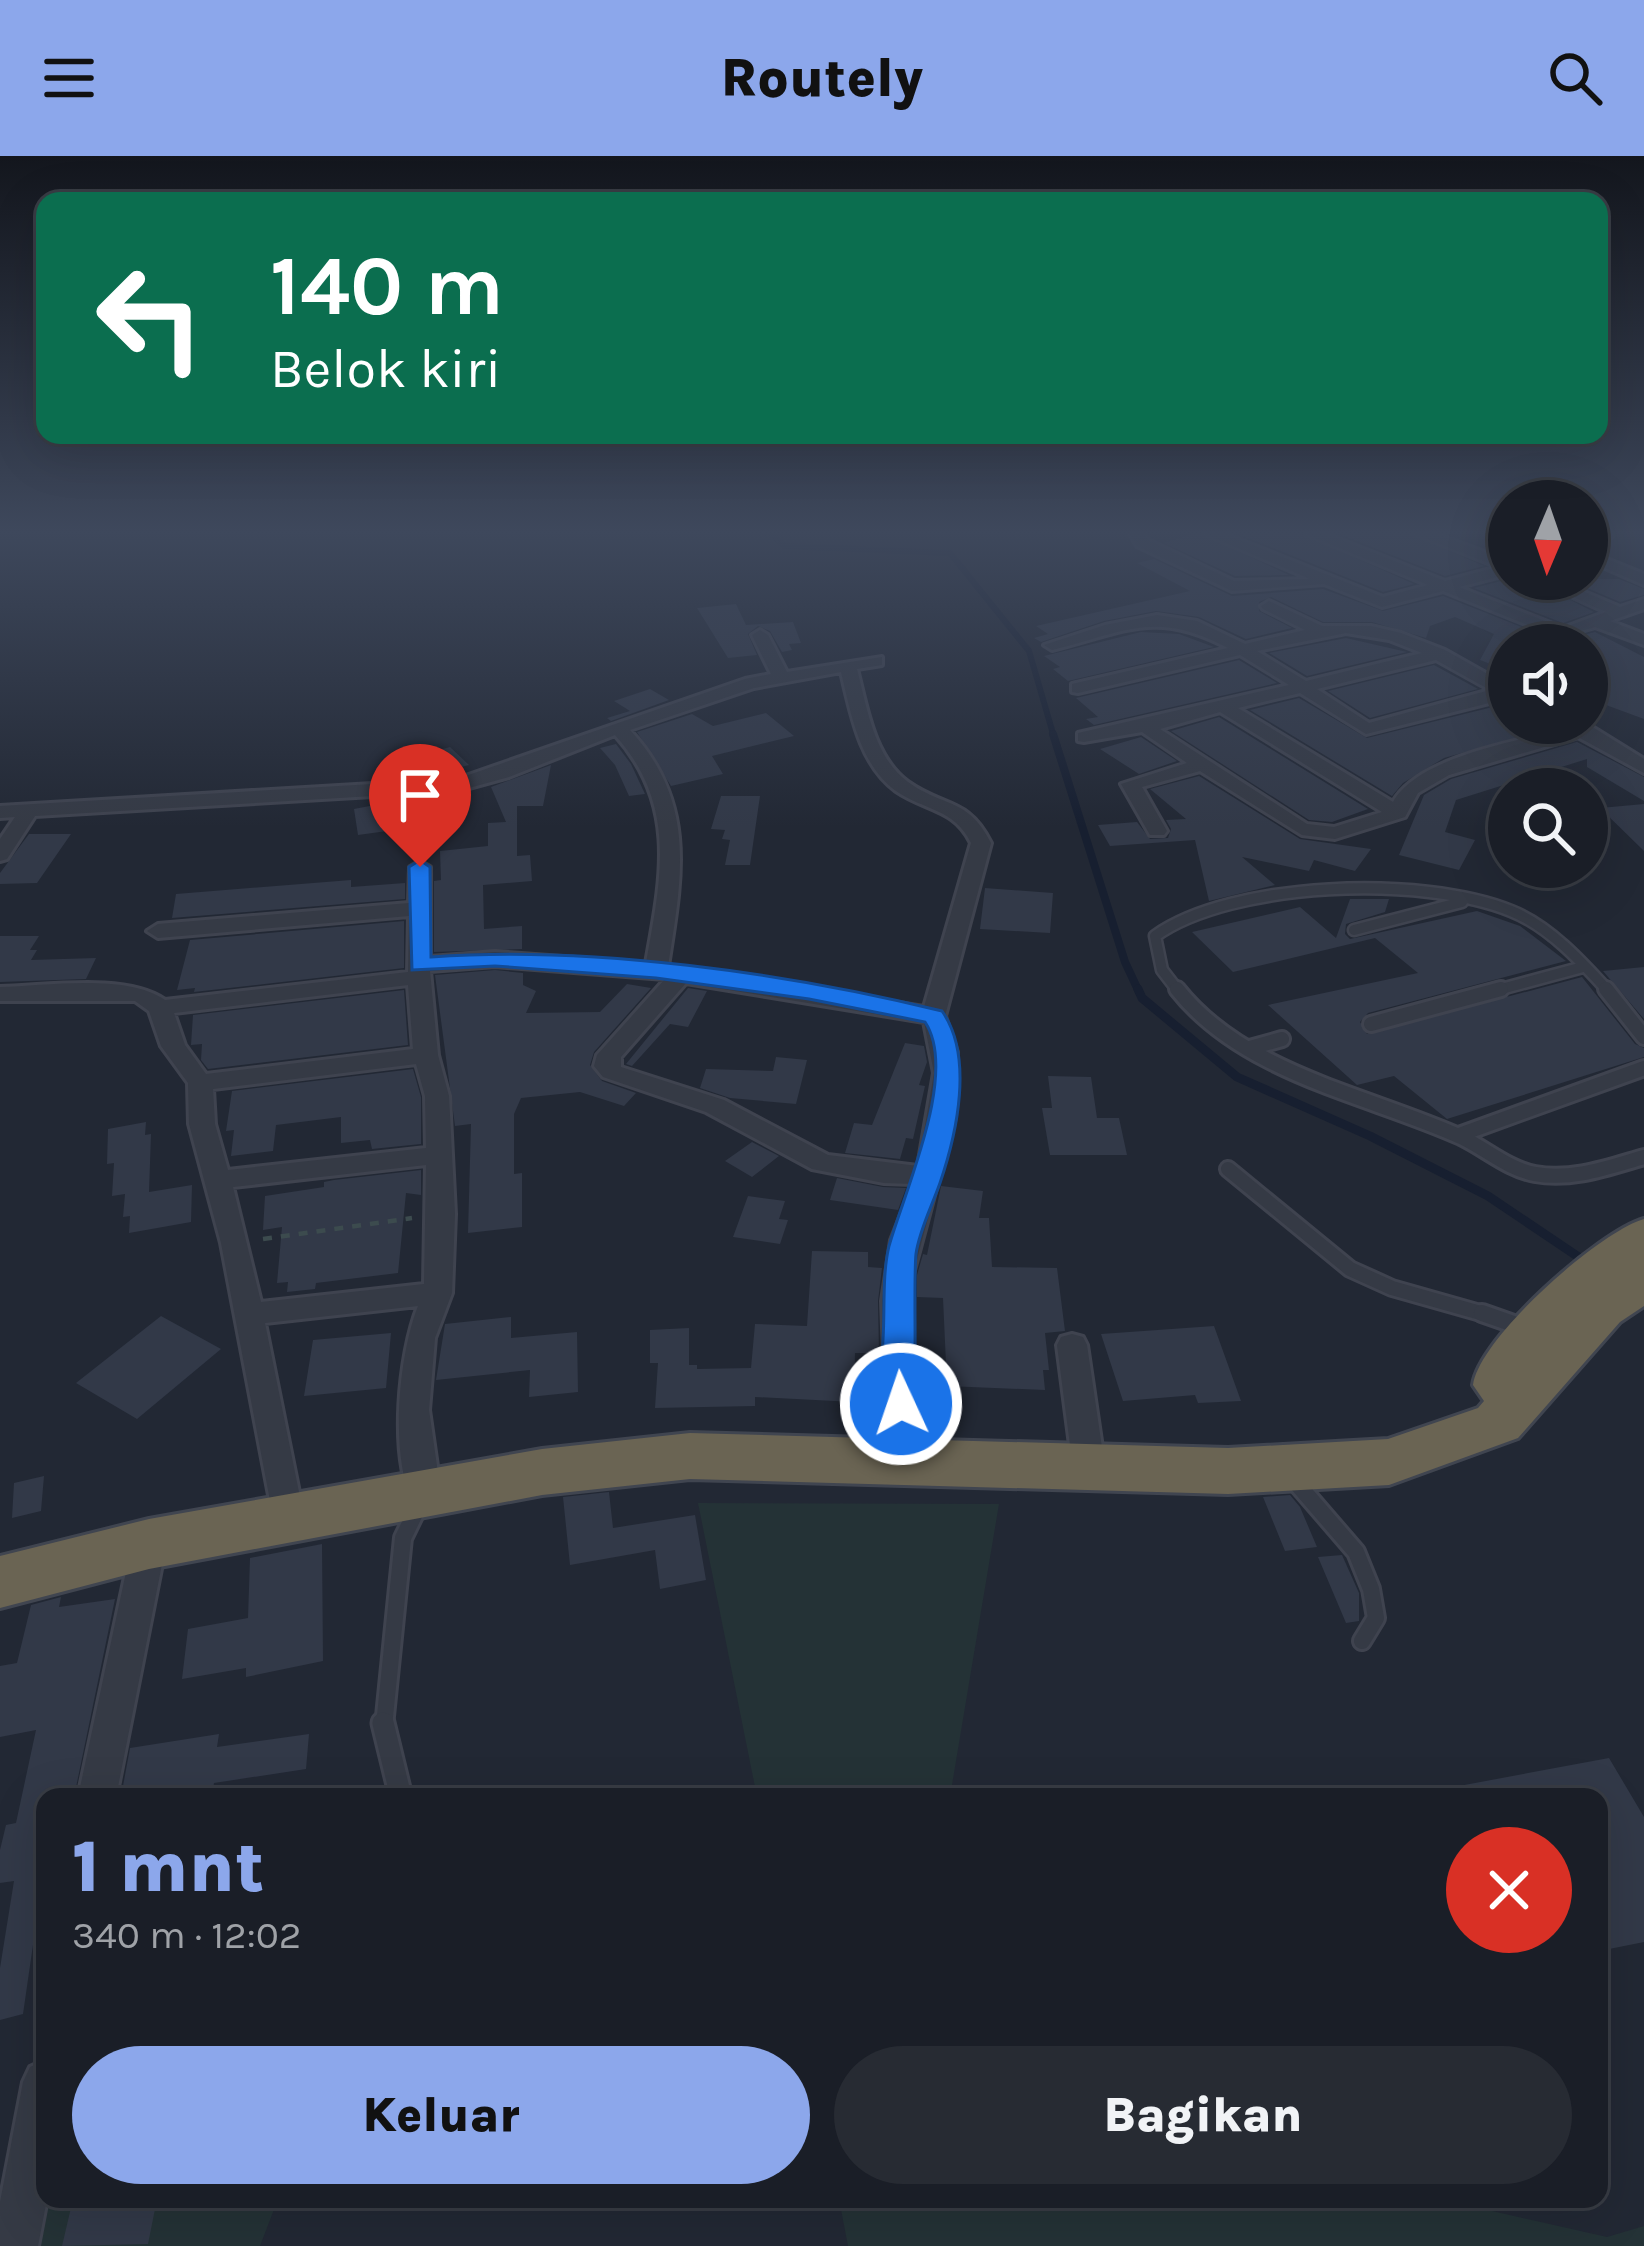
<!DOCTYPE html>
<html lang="id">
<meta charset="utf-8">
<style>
:root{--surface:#1a1e27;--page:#272b33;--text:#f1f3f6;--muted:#9fa2a7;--line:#383c44;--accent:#8ca7eb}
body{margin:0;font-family:Karla,sans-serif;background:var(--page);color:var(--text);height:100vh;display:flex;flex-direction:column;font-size:45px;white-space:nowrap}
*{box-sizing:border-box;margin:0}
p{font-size:39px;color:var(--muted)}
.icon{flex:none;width:66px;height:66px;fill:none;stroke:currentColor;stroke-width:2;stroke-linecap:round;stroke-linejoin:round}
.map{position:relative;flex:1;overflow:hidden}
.details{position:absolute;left:36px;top:1632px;width:1572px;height:420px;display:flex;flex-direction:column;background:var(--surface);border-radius:24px;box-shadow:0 12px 48px #0002,0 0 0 3px var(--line)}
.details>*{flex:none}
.banner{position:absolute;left:36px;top:36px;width:1572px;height:252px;border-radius:24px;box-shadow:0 12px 48px #0002,0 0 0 3px var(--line);background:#0b6e4f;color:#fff;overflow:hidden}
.needle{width:78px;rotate:182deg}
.tools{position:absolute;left:1488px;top:324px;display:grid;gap:24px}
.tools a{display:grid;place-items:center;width:120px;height:120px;border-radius:50%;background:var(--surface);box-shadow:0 12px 48px #0002,0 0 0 3px var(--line);font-size:60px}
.pin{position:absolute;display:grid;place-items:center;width:102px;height:102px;color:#fff;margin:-123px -51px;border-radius:50% 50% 50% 0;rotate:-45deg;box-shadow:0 0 12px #0007}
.pin .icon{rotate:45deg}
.me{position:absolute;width:132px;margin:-66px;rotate:357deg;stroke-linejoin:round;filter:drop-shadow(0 0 9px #0008)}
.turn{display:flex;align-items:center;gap:42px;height:252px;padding:0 36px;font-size:54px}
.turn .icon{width:156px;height:156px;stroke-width:2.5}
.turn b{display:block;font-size:84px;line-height:102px}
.round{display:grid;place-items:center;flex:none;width:126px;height:126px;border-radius:63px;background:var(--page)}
.head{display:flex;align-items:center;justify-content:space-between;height:204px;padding:0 36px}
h1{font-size:72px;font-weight:800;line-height:90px;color:var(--accent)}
.cta{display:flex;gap:24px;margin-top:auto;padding:24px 36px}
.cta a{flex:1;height:138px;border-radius:72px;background:var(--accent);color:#111;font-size:48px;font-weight:800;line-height:138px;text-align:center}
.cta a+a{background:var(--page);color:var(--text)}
header{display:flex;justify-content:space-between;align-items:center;height:156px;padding:0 36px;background:var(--accent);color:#111;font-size:54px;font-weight:800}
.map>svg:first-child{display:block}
.green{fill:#243236}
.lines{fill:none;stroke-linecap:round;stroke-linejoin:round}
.stream-far2{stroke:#171f30;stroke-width:6}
.stream-far1{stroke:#171f30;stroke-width:8}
.stream{stroke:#171f30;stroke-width:9}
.building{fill:#323948}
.lane-far3-casing{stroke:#3f434f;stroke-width:15}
.lane-far2-casing{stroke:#3f434f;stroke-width:20}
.lane-far1-casing{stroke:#3f434f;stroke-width:22}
.lane-casing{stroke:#3f434f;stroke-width:27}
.street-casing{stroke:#3f434f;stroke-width:6}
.highway-casing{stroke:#404550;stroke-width:6}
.path{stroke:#3c4b4e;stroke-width:4.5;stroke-dasharray:9 9;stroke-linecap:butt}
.lane-far3{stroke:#353a45;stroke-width:10}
.lane-far2{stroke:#353a45;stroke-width:14}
.lane-far1{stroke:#353a45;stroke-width:16}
.lane{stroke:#353a45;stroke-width:21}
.street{fill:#353a45;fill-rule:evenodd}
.highway{fill:#6a6453;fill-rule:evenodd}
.route{fill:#1a73e8;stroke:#114b97;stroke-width:3}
</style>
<header><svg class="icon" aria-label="menu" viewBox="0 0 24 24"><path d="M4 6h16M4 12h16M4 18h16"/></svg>Routely<svg class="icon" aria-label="search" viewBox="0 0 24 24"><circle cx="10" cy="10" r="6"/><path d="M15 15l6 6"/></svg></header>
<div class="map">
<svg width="1644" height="2090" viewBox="0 0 1644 2090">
<rect width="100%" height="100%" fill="#222834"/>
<path class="green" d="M698 1347 999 1348 950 1641H757Z
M45 2043H278L260 2090H9Z
M839 2043H1485L1492 2055 1607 2081 1644 2070V2090H848Z"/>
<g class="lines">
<path class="stream-far2" d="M771 378 784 390 950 397 1029 495 1054 581"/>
<path class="stream-far1" d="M1053 578 1125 806 1139 836"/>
<path class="stream" d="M1138 833 1142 842 1237 921 1370 980 1488 1040 1586 1106"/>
</g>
<path class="building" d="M1192 378H1201L1289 419 1235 420 1164 387Z
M1238 378H1302L1414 428 1383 436Z
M1339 378H1411L1484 410 1445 420Z
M1154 403 1232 440 1323 433 1383 455 1443 440 1537 477 1535 483 1509 489V515L1480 504 1494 478 1455 461 1430 470 1426 482 1372 466H1323L1271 441 1259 446V455L1292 472 1246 483 1199 461 1156 455 1104 465 1041 486 1034 482 1048 478 1036 470 1190 435 1137 407Z
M1509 423V429L1529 423 1594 456 1563 467 1474 432Z
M1566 423H1619L1644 433V439L1620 446Z
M736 448 746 469 793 466 801 487 789 488 792 494 782 496 770 475 758 470 748 478 757 499 728 502 697 452Z
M1141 476 1179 478 1214 491 1068 525 1053 513 1060 511 1044 500Z
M1595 476 1644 501V563L1587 542V489L1564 484Z
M1346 482 1407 496 1307 520 1269 497Z
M1239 504 1277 527 1094 569 1086 563 1098 561 1076 542Z
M1434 509 1478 533 1370 562 1328 535Z
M650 533 669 544 611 565 607 562 630 555 614 545Z
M1299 542 1367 582 1509 547V567L1554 571 1444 602 1403 627 1392 640 1250 554Z
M766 557 794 580 712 600 723 618 671 630 637 576 692 558 713 570Z
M1219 561 1368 653 1332 666 1309 664 1171 575Z
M1141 581 1177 605 1139 618 1100 593Z
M1577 586 1644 621V645L1587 611V603L1456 644 1445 676 1475 684 1459 714 1399 699 1424 639 1451 623Z
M616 588 631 608 645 638 629 640 615 609 600 592Z
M450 591 469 609 429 619 411 602Z
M551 609 543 650H517V700L530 699 532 725 483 729 484 773 522 770V793L434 796V725L441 724 440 695 488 690V667L506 666 491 631Z
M1199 620 1300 683 1371 693 1355 715 1314 704 1309 715 1242 701 1275 729 1209 745 1195 684 1110 690 1098 669 1137 666 1150 683 1168 682 1171 673 1166 664 1186 663 1150 633Z
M721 640H760L750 709H725L730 684 722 683 725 674 711 673Z
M411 642 420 686 409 672 358 679 354 653Z
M1644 648V695L1600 652Z
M29 678H71L37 727 0 728V717Z
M351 724V731L405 727V743L172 762 176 738Z
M985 732 1053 737 1050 777 980 773Z
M1350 743H1389L1385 756 1346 768 1345 778 1350 783 1477 755 1520 770 1566 805 1368 857 1360 866 1367 878 1582 821 1635 888 1644 892V901L1447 963 1394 920 1357 929 1268 849 1418 817 1375 782 1233 816 1192 776 1300 751 1336 782Z
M404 765V812L194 836 195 832 177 834 190 784Z
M0 780H39L30 794H37L31 804 96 802 86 823 0 826Z
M1644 811V863L1603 815Z
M495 814 523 817V829L536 835 526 857 600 856 627 828 651 832 594 896 590 909 602 925 636 937 624 950 580 936 521 942 514 958V1018L522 1017V1071L468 1077 471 968 455 970 435 819Z
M688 832 707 835 688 871 670 868 632 910 626 908Z
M404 834 408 889 208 913 201 904 202 888 191 889 193 859Z
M905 887 924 890 927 906 919 929 925 930 913 983 906 982 900 1003 845 997 854 967 872 969Z
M776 901 807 904 796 948 730 942 700 932 706 913 773 915Z
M413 913 421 941V988L372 993 370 984 341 987V961L276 969 273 995 231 1000 234 974 226 975 232 935Z
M1048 920 1091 921 1097 962H1119L1127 999H1050L1042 952H1052Z
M146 966 145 979 151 978 149 1036 192 1029 191 1066 129 1077 130 1060 123 1061 125 1038 112 1040 114 1007 107 1008 108 973Z
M752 986 779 1000 752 1021 725 1005Z
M421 1014V1039L406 1037 398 1117 316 1127 315 1133 287 1136 288 1126 277 1127 282 1071 263 1074 265 1040 324 1031V1026L334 1024Z
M837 1022 883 1031 906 1032 898 1054 830 1044Z
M941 1030 983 1035 979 1062H989L992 1111 1057 1112 1065 1175 1045 1177 1049 1214H1043L1045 1234 947 1230 943 1142 917 1141V1119L923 1098 927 1099Z
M748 1040 785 1045 779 1063 788 1064 780 1088 733 1081Z
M812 1095 868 1096V1111L882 1112 878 1145 879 1197H855L854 1246 755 1241V1250L655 1252 658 1207H650V1174L689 1172V1209H697V1213L751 1212 755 1168 807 1170Z
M161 1160 221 1193 137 1263 76 1227Z
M511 1161V1182L577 1176 578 1236 529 1241 530 1214 436 1224 445 1168Z
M1214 1170 1241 1245 1198 1247 1195 1239 1123 1245 1101 1178Z
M391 1177 386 1232 304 1240 313 1184Z
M44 1320 41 1355 12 1362 14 1327Z
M609 1336 613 1372 695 1359 706 1424 660 1433 655 1394 570 1409 563 1341Z
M1290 1339 1300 1351 1317 1391 1285 1395 1263 1341Z
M322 1388 323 1505 246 1521V1512L182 1523 188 1473 248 1462 250 1402Z
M1342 1399 1359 1437V1465L1346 1467 1318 1401Z
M61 1441 59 1451 115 1443 74 1641H45V1773L35 1775 23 1858 0 1864V1812L14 1725 0 1727V1694L6 1669 16 1667 36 1574 0 1581V1510L17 1507 31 1449Z
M219 1578 217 1591 309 1578 306 1613 214 1627 212 1641H121L130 1592Z
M1609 1602 1644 1661V1786L1599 1795V1641H1460L1459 1630Z
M73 2043H157L148 2088 62 2090Z"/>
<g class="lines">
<g class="lane-far3-casing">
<path id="lane-far3" d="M1354 774 1462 746
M1179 836 1162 814 1155 780C1232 725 1423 719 1511 755 1549 770 1582 806 1609 836
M1490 836 1583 811"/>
</g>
<g class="lane-far2-casing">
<path id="lane-far2" d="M1177 833C1244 918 1368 939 1461 981 1486 993 1508 1013 1535 1018 1572 1025 1609 1011 1644 1001
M1606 833 1644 881
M1371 868 1501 833
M1250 892 1282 883
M1459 979 1644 912
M1228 1013 1350 1113 1392 1132 1491 1160"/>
</g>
<g class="lane-far1-casing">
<path id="lane-far1" d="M1482 1157 1525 1172
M1293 1323 1356 1396 1371 1433 1376 1462 1362 1485
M384 1570 403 1382 420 1347"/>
</g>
<g class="lane-casing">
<path id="lane" d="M383 1567 401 1641"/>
</g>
<g class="street-casing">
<path id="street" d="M1130 378H1144L1148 384 1234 425 1310 423 1205 378H1225L1383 441 1428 429 1306 378H1326L1445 425 1498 411 1415 378H1436L1509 405V418L1459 431 1563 472 1606 456 1533 423H1554L1620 451 1644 443V453L1610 465 1644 478V489L1595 471 1540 486V480L1548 477 1443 435 1382 451 1324 428 1232 435 1137 390Z
M1613 378 1611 381 1587 387V379Z
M1587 395 1644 418V429L1587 404Z
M1269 445 1322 470H1371L1401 477 1445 494 1509 530V542L1366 578 1300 537 1238 552 1393 646C1418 601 1517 585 1565 573L1558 567H1586L1644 603V617L1578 581 1449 619 1418 637 1405 661 1335 683 1302 679 1200 615 1142 631 1167 675 1164 679H1150L1121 628 1187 607 1142 576 1084 586 1078 585V577L1289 529 1240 499 1078 537 1072 536V528L1228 492C1155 453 1125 476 1052 494L1044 489 1105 469 1157 459 1197 465 1245 488 1305 474 1263 453 1261 450ZM1346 477 1389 484 1422 497 1306 525 1257 495ZM1436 504 1490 534 1369 567 1317 533ZM1220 556 1382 656 1334 671 1307 668 1160 573Z
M760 474 768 479 787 516 882 501V509L857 513C867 552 874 601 908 626 944 652 968 641 991 687L945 860 957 896 955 962 913 1118 912 1200 920 1307 915 1316 904 1320 893 1316 888 1307 882 1145 891 1084 913 1028 884 1027 812 1013 706 956 603 921 594 910 597 899 665 823 495 810 430 815 438 899 449 940 455 1058 452 1137 435 1182 429 1254 441 1338 437 1347 425 1351 413 1347C389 1299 399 1198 418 1150L265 1167 305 1366 300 1376 288 1380 276 1376 221 1087 189 968 188 927 161 890 149 855 135 845H0V831C46 830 127 817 165 844L408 816 409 760 158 782 147 775 158 768 409 747 410 711 420 705 430 711V801L495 796 646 807C661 723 678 649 615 579L509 621 458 635 35 660 7 703 0 705V683L15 661 0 662V650L457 623 745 523 771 518 752 479ZM841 516C851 557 859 608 896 635 925 655 954 652 971 687L924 851 668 810C682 720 697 647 630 574L754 532ZM686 827 924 866 934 917 918 1010 828 999 724 944 621 911V901ZM408 829 413 893 206 918 185 889 174 857ZM416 908 425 940 426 992 228 1014 215 968 213 933ZM426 1009 424 1128 261 1146 233 1031Z
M1072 1178 1083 1181 1087 1189 1105 1312 1100 1321 1089 1325 1078 1321 1073 1312 1057 1189 1061 1181Z
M149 1374 161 1378 166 1388 116 1641H78L132 1388 137 1378Z
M45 1904 47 2043 38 2090H0V2046L23 1926 30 1911Z"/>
</g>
<g class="highway-casing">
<path id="highway" d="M1644 1063V1150L1620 1166 1518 1282 1389 1329 1228 1338 690 1323 542 1339 149 1413 0 1452V1400L149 1363 542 1293 690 1277 1228 1292 1388 1283 1478 1252 1484 1245 1473 1229C1479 1182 1599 1076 1644 1063Z"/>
</g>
<path class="path" d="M263 1083 412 1062"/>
<use href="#lane-far3" class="lane-far3"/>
<use href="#lane-far2" class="lane-far2"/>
<use href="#lane-far1" class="lane-far1"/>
<use href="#lane" class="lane"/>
<use href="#street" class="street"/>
<use href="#highway" class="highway"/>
</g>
<linearGradient id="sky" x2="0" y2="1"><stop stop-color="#13161d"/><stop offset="0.56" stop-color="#3e485c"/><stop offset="1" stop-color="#3e485c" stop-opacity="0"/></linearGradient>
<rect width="1644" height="671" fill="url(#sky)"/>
<path class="route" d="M420 704 430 711 431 801C589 789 787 817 942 855 974 900 957 977 940 1027 932 1050 919 1075 916 1098 913 1126 918 1244 912 1256H890C878 1235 882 1206 883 1183 885 1154 882 1119 889 1090 904 1036 959 917 925 866L809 843 656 822 495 810 412 814 409 711Z"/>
</svg>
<div class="tools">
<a><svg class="needle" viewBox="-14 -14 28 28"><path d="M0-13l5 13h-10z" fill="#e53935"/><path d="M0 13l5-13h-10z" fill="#9fa2a7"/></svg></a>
<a><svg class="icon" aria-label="sound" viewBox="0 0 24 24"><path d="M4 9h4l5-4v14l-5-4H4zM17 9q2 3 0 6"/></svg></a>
<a><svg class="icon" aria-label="search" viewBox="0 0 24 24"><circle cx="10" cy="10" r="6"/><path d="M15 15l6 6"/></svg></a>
</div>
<div class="pin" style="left:420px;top:711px;background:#d93025"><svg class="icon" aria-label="arrive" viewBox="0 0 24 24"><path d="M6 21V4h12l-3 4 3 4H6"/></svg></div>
<svg class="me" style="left:901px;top:1248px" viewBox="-20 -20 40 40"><circle r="17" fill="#1a73e8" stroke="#fff" stroke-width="3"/><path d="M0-11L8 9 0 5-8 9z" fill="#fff"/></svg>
<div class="banner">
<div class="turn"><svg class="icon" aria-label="left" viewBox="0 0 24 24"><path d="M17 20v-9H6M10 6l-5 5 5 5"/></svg><div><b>140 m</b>Belok kiri</div></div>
</div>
<section class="details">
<div class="head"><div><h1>1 mnt</h1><p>340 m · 12:02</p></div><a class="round" style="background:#d93025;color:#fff"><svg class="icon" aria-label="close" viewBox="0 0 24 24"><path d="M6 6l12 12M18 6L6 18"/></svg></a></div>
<div class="cta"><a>Keluar</a><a>Bagikan</a></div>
</section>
</div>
